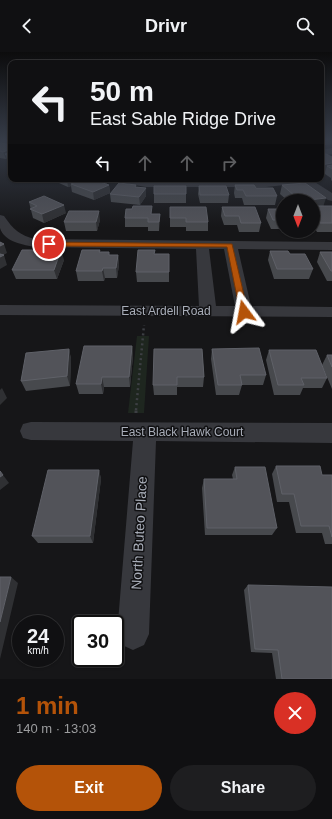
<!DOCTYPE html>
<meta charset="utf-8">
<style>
:root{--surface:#101012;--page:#1e1e20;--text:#f1f3f6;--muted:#9c9d9f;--line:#303032;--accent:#b45309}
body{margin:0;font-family:Arial,sans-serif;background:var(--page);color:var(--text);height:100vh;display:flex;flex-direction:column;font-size:15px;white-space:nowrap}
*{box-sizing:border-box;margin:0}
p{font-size:13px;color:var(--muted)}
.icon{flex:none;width:22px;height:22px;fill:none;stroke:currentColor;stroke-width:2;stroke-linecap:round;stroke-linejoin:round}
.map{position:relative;height:627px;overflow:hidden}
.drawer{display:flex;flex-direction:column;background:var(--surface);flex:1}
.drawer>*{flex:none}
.hud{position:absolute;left:8px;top:8px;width:316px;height:122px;border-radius:8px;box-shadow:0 1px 3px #0004,0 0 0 1px var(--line);background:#101012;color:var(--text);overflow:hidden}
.needle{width:26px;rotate:180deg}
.buttons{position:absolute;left:276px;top:142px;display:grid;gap:8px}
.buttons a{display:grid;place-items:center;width:44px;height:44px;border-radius:50%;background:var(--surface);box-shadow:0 1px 3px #0004,0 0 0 1px var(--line);font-size:20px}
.speed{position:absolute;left:12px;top:563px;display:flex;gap:8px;font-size:20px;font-weight:700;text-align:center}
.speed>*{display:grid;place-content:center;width:52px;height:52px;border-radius:50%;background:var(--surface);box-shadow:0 1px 3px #0004,0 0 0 1px var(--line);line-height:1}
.speed small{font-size:10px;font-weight:400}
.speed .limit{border:2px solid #111;border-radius:6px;background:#fff;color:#111}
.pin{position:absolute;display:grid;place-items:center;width:34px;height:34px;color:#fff;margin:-17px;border:2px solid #fff;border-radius:50%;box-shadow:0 1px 4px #0007}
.me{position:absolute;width:44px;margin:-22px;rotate:347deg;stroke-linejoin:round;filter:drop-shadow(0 0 3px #0008)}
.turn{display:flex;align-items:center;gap:14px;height:84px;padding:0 16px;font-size:18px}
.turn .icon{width:52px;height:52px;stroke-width:2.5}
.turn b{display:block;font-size:28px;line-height:34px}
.lanes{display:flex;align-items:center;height:38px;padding:0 16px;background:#0003;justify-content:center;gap:20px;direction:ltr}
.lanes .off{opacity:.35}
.round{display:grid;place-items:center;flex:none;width:42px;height:42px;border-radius:21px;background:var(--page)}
.headline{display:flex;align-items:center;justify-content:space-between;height:68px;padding:0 16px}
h1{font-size:24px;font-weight:800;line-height:30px;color:var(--accent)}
.primary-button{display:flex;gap:8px;margin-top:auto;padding:8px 16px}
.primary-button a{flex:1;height:46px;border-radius:24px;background:var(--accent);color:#fff;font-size:16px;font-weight:800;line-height:46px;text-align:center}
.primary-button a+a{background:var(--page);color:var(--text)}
header{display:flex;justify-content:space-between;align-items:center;height:52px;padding:0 16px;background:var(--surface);font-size:18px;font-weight:800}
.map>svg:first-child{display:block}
.green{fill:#1e261f}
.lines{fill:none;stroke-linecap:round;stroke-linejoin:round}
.path-far1{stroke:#3d3f44;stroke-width:2.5;stroke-dasharray:2 3;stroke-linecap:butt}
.path{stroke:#3d3f44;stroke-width:3;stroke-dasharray:2.5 4;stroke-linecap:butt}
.minor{fill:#37383d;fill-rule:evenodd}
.wall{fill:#47494d}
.shaded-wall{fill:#2f3033}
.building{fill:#525359;stroke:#5f6168}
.route{fill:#b45309;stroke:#753606}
.labels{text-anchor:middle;stroke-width:3;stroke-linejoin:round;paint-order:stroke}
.street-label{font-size:12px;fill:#a8adb8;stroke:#111113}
.near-street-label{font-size:14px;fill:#a8adb8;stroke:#111113}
</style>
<header><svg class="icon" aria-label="back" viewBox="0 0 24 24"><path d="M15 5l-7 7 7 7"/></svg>Drivr<svg class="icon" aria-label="search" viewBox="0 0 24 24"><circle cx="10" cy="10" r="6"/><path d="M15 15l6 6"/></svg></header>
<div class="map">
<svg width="332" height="627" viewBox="0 0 332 627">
<rect width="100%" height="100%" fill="#161618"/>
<path class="green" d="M137 284H149L144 361H128Z"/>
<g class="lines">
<path class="path-far1" d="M136 358 144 273"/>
<path class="path" d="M136 361V357"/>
<path class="minor" d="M0 87 11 89V93L0 91Z
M332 96V102L321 104V98Z
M113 127H135L146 129H266L310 127 332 141V149L328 148 303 131 266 135H146L118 130Z
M0 163 4 164C13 177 20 184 36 187L332 190V198L238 197 251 254 332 255V265L0 263V253L199 254 196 197 36 195C24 193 4 190 0 176 0 173 0 167 0 163ZM209 197H224L235 254H216Z
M31 370 332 371V391L156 389 149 582 144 593 133 598 122 593 117 582 133 389 31 388 23 386 20 379 23 372Z"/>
</g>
<path class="wall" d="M321 87H332L326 93 321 91Z
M0 91 11 93V116L9 115 7 107H6L0 106Z
M332 105V129L331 128V126L325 122V120H321Z
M50 127H106L107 132 109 133 110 141 94 148 72 140 71 134 68 135Z
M235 133 256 136 277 144 275 153H244L242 146H235L234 141Z
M282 133 324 154H332V180H317L313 173V149H288L280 142Z
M199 134 229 143 228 151H200L198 142Z
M137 135 146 136V144L140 153 111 150 110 142Z
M154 142H186V151H154Z
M29 150 66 161 44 171 33 166Z
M280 154H283V177H271L266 166 268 157H280Z
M170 155 208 170V179H186V175H170Z
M222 155 261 171 259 180H239L237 173H224L221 164Z
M152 162H160L159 179H148V175H125V166Z
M100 168 97 179H66L64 170Z
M285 179H302L301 180H286Z
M100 198V200L110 203H118L119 213 117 226H105L104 229H78L76 219Z
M270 199 290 202 313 217 309 227H274L268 208Z
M320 200H332V229H327L317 210Z
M155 202H169V230H137L136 220Z
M64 208 57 227H16L12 218Z
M132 294 133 304 130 335H104L103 342H79L76 332Z
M69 297 71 307 70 334 26 339 21 329Z
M202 297 204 325 203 335H177V343H154L153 333Z
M212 297 266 323 263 333H242L239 343H216L211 307Z
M269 298 327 326 322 336H303L300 343H274L266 308Z
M327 303H332V337L322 313Z
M276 414 322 423H332V492H325L322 481H296L289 450H277L272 422Z
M235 415 277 476 272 483H205L202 436 204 427H233L232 423Z
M99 418 101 427 93 491H38L32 484Z
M248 533 332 627H276L272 601 251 600 244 538Z"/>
<path class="shaded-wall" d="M327 87H332V92L326 93Z
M11 97V105L5 102 7 107H6L3 100Z
M332 111V117L327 114 325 120H321V113Z
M67 127H85L71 132V134L68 135Z
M106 127 107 134 109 133 110 141 94 148 93 140 100 130Z
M146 136V144L140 153 139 145Z
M326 146 323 155 313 156V149H302Z
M64 153 66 161 44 171 42 162Z
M99 159 100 168 97 179 96 170Z
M4 192 7 201 0 205V194Z
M61 198 64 208 57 227 54 218Z
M4 203 7 213 0 217V205Z
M118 203 119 213 117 226 116 216Z
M103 216 105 226 104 229 102 219Z
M132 294 133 304 130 335 129 325Z
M69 297 71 307 70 334 67 324Z
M102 325 104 335 103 342 101 332Z
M2 336 7 346 0 353V338Z
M99 418 101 427 93 491 90 484Z
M3 423 9 431 0 438V425Z
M11 525 18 531 0 607V570Z"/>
<path class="building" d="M0 91H1L11 93V97L3 100 0 99Z
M11 101V105L5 102Z
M321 102H326L332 105V111L321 113Z
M11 106V109L7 107Z
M332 113V117L327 114Z
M82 127H106L100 130 109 133 93 140 71 132Z
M119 131 136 133 135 135 146 136 139 145 110 142Z
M305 131 326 146 301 149 282 133Z
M235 133H254L256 136H273L277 144H246L243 138H237Z
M154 134H186V142H154Z
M199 134H226L229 143H200Z
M44 144 64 153 42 162 30 157 37 154 29 150Z
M133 154H152L151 162H160L159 170H148V166H125L126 157H132Z
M280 154H283V168H273L268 157H282Z
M313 154H332V171H320L313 159Z
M170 155H206L208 170H186V166H170Z
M222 155H255L261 171H241L239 164H225Z
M69 159H99L96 170H64Z
M0 190 4 192 0 194Z
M22 198H61L54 218H12Z
M82 198H100L99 200H109V203H118L116 216H103L102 219H76Z
M138 198H155L154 202H169V220H136Z
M270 199H288L290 202H305L313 217H277Z
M320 200H332V219H331Z
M0 202 4 203 0 205Z
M84 294H132L129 325H102L101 332H76Z
M259 296 266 323H240L242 333H218L212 297Z
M69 297 67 324 21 329 26 301Z
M154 297H202L204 325H177V333H153Z
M269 298H316L327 326H301L304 333H278Z
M327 303H332V315Z
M276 414H320L322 423H332V485L329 474H301L294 442H282Z
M235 415H265L277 476H207L204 427H237Z
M48 418H99L90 484H32Z
M0 419 3 423 0 425Z
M0 525H11L0 570Z
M248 533 332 535V627H282L278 598 255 597Z"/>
<linearGradient id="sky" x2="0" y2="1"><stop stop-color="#0c0c0d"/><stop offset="0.5" stop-color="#363c48"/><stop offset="1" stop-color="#363c48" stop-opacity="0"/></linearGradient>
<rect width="332" height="175" fill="url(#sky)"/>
<path class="route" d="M46 190 232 192 248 260 244 262 240 260 227 195 49 194 46 192Z"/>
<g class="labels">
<g class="street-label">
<text x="166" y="263">East Ardell Road</text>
<text x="182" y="384">East Black Hawk Court</text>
</g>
<g class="near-street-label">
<text transform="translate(139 481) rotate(-87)" y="5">North Buteo Place</text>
</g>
</g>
</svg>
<div class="buttons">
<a><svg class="needle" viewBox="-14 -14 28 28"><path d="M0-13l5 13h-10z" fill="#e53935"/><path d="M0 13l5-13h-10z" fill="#9c9d9f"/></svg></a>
</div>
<div class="speed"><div>24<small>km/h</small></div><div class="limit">30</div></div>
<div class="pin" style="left:49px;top:192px;background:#d93025"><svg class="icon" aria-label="arrive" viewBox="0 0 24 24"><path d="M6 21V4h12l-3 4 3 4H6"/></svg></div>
<svg class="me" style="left:244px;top:260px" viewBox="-20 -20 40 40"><path d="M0-17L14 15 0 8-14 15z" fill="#b45309" stroke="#fff" stroke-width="4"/></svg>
<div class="hud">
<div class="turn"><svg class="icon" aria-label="left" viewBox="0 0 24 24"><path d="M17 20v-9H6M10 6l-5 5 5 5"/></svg><div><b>50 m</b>East Sable Ridge Drive</div></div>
<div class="lanes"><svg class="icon" aria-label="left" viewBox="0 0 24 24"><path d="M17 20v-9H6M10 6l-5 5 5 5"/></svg><svg class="icon off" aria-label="ahead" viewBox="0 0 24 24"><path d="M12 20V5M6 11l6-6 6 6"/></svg><svg class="icon off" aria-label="ahead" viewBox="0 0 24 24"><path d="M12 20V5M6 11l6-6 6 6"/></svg><svg class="icon off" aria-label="right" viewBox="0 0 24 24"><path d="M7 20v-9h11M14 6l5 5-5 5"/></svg></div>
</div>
</div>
<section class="drawer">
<div class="headline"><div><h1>1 min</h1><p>140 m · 13:03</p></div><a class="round" style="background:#d93025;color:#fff"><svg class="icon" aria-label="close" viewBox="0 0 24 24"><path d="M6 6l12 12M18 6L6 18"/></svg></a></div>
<div class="primary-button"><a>Exit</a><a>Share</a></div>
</section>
